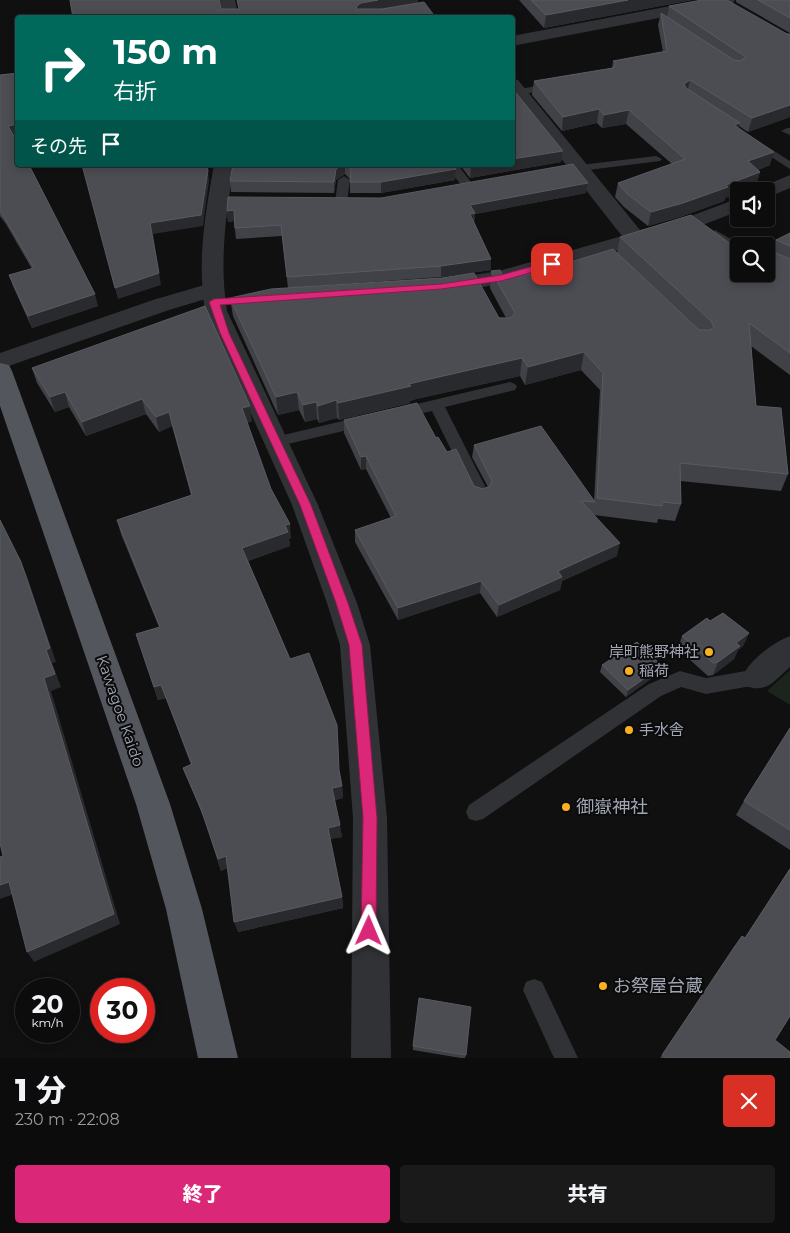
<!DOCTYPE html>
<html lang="ja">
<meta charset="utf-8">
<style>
:root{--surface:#0c0c0d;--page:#1a1a1b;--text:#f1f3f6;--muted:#9a9b9d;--line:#2c2c2e;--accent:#db2777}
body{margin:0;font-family:Montserrat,"Noto Sans JP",sans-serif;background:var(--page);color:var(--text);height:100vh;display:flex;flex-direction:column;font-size:19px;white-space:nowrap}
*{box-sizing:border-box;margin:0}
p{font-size:16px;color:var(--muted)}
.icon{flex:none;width:28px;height:28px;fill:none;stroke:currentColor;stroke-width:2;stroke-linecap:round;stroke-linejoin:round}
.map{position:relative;height:1058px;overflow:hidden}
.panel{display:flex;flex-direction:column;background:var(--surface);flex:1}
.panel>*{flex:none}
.hud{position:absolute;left:15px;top:15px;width:500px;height:152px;border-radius:5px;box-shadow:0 2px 8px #0003,0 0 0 1px var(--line);background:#00695c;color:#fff;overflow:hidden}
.controls{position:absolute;left:730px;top:182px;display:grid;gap:10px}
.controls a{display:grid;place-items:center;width:45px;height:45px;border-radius:5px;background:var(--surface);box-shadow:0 2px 8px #0003,0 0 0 1px var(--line);font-size:25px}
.speed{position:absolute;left:15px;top:978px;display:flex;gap:10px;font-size:25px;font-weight:700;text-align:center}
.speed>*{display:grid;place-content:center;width:65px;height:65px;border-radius:50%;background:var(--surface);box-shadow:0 2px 8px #0003,0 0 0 1px var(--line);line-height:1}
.speed small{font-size:12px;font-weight:400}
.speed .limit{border:8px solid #d22;background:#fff;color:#111}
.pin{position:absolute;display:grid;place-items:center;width:42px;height:42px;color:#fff;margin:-21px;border-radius:10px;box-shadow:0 2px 8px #0006}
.me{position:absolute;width:55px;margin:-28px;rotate:1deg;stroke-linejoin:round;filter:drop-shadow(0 0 4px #0008)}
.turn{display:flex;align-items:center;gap:18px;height:105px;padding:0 15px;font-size:22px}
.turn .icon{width:65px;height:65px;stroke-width:2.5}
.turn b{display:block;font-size:35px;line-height:42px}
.then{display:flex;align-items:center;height:48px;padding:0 15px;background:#0003;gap:10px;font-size:19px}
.round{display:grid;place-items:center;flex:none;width:52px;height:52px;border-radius:5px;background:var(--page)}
.head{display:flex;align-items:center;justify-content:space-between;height:85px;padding:0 15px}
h1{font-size:30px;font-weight:800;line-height:38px}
.action{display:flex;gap:10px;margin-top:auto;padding:10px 15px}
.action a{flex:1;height:58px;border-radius:5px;background:var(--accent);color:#fff;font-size:20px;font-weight:800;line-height:58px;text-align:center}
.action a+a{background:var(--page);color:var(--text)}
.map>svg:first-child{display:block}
.green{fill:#1c241d}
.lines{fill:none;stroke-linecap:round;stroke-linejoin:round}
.service{fill:#313236;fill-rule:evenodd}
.minor{fill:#313236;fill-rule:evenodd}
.tertiary{fill:#313236;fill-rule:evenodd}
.trunk{fill:#54565e;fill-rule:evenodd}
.wall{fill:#414247}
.shaded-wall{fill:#292a2d}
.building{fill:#4b4d53;stroke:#595b62}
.route{fill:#db2777;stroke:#8e194d}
.poi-dot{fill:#f9b120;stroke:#0b0b0c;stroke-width:2}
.labels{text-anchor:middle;stroke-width:4;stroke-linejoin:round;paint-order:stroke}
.poi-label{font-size:15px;fill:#a0a6b3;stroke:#0b0b0c;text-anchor:start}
.street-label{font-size:15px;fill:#a0a6b3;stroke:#0b0b0c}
.near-poi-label{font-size:18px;fill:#a0a6b3;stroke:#0b0b0c;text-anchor:start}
</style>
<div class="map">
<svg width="790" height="1058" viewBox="0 0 790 1058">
<rect width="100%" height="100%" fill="#101011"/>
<path class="green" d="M790 670V705L767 691Z"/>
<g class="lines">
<path class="service" d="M555 83 560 86 559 88 519 95 514 92 519 89Z
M787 128H790V135L781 131Z
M755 139 790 161V169L751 144 749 142 751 140Z
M656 156 662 159 660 161 580 171 574 168 580 165Z
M446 165H458L474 186 472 189H464Z
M344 176 350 180 347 202 341 206 335 202 338 180Z
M715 230 743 246H739V253L711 237 709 234Z
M510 382 515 384 517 387 515 390 445 407 489 494 487 498 481 500 475 498 473 494 432 411 400 418 395 417 393 413 395 409 400 408Z
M364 416 369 417 371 421 369 425 275 447 270 446 267 442 270 438 275 437Z
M757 669 763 672 766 677 763 682 757 685 706 694 681 687 661 696 483 819 476 821 469 819 466 812 469 805 649 684 680 671 706 678Z
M534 979 542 982 578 1058H554L523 990 526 982Z"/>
<path class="minor" d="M219 0H235L239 18H223Z
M702 0H735L733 3 727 5 512 46V36Z
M512 79 518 80 640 230 691 216 739 198V211L705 224 509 283 442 293 434 291 431 286 434 281 499 271 622 236 512 96Z
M214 165H234C226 214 219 262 227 311L318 505 357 603 370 645 387 818 391 1058H351L353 818 340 645 327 603 292 505 205 311C197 261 205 214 214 165Z
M790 175V188L766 198V191H756L759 188Z
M790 636V667C775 680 767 694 746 686L742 677C750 660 772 643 790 636Z"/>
<path class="tertiary" d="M211 283 219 285 222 290 219 295 169 310 0 369V353L153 300Z"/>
<path class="trunk" d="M0 363 9 365 12 371 170 804 202 909 238 1058H198L166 909 136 804 0 406Z"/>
</g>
<path class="wall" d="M519 0H692L544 28Z
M736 0H790V33L736 2Z
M669 6 790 34V117L748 132 739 126 738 128 770 165 758 170 760 172 756 185 739 191V192L725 198 724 201 680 217 648 226 624 207 615 197 618 183 672 164 626 124 602 128 597 123 562 131 532 95 534 81 612 68 613 61 663 52 658 25 661 13 667 17Z
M0 75 14 136 98 306 32 328 13 286 9 275 32 269 6 224 0 216Z
M563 151 561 162 470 178 460 165H512Z
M233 165H453L456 169 455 180 381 193H350V179L345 174 336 180 334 193 231 192 230 181Z
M586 193 475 214 474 222 491 270 441 277 288 288 282 236 236 239 234 221 228 222 227 211 381 198Z
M790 233V375L751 346 756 406 788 474 781 491 680 481 681 504 675 521 658 519 657 523 594 515 617 556 562 581 560 590 497 617 480 593 398 620 355 542V530L391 518 366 469 361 470 344 433V420L436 438 474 486 483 489 488 487 472 457 474 445 594 501 600 390 581 370 525 385 520 376 416 399 410 401V403L339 420 337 418 319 423 317 419 305 422 299 410 278 415 233 316 230 298 506 318 490 288 491 271 504 278 535 273 617 253 620 237 739 274 771 251 772 252 776 240Z
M32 368 252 421 247 423 271 489 291 538 289 539 290 546 248 561 290 659 338 738 339 773 342 786 343 798 334 800 342 837 330 839 342 897 343 908 238 932 227 868 221 871 205 821 188 780 183 768 191 765 166 698 158 700 136 634 159 627 121 534 117 520 191 495 172 426 159 432 146 414 86 436 69 407 55 412 37 383Z
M710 621 749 633 743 646 738 650 734 659 713 675 708 676 678 649 682 636Z
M602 665 662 666 660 672 626 697 600 672Z
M790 728V850L736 815 744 801Z
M790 868V1016L775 1040 790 1058H660L733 948 742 936 745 938Z
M413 1046 466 1055 465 1058H461L413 1050Z"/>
<path class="shaded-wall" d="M378 0H419H418V4L357 18V6L361 3Z
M628 0H692L544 28 546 15Z
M690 80 687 93 684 84Z
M790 105V117L748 132 752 118Z
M599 109 597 123 562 131 563 117Z
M629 110 626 124 602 128 604 115Z
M740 123 736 136 734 125Z
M18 124V136L12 137 8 126Z
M563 151 561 162 470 178 471 166 479 165H512V159Z
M774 152 770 165 744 175 748 161Z
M342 165H345V174L336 180 334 193V182L336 169Z
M456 169 455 180 381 193V182Z
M208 170 209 181 203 226 153 234 161 285 118 299 115 288 150 223Z
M760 172 756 185 741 191H739V192L725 198 724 201 680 217 648 226 651 212 726 185Z
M588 183 586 193 475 214 474 224 470 215V205Z
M234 210 235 221 228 222 227 211Z
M491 259V270L441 277V266Z
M95 294 98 306 32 328 28 316Z
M584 352 581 370 525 385 528 367Z
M522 358 520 376 416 399 410 401V403L339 420 338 403 417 382Z
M65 392 69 407 55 412 50 397Z
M297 392 299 410 278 415 276 397Z
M142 399 146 414 86 436 82 422Z
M336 400 337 418 319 423 318 406Z
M316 402 317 419 305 422 303 405Z
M250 406 252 421 244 423 242 408Z
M169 412 172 426 159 432 156 417Z
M366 456V469L361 470V457Z
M290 524 291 538 289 539 290 546 245 562 242 548 285 525Z
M620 543 617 556 562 581 560 590 497 617 499 605 558 571Z
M21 562 27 576 56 662 52 663 61 687 51 691 120 924 34 962 27 952 46 650Z
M481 581 480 593 398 620V608Z
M749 633 743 646 738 650 734 659 713 675 718 662 736 643Z
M662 666 660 672 626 697 628 690Z
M161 685 166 698 158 700 154 687Z
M342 786 343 798 333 801 332 788Z
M340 825 342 837 330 839 328 828Z
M226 856 229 867 221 871 218 859Z
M9 882 17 893 0 899V885Z
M342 897 343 908 238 932 234 922Z"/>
<path class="building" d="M70 0H219L221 9H239L237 0H378L361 3 357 6 356 9H382L424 2 436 18H73Z
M531 0H628L546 15Z
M702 0H727L787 34H790V105L752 118 690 80 684 84 686 88 740 123 734 125 774 152 748 161 760 172 726 185 728 187 683 203 651 212 626 193 618 183 685 159 629 110 604 115 599 109 563 117 534 81 613 68 616 63 613 61 667 51 661 13 734 60 740 61 746 57 669 6Z
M758 0H790V18Z
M18 73V124L8 126 18 143V165H29L95 294 28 316 9 275 34 268 0 210V75Z
M512 88 563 151 512 159Z
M573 164 588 183 470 205 475 213 470 214 491 259 441 266 287 277 281 225 235 228 234 210 227 211 228 197 381 198Z
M82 165H206L208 170 201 215 150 223 159 273 115 288Z
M233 165H342L336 169 334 182 230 181Z
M347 165H453L456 169 381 182H350L351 169Z
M691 215 739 250V274H766V246H763L770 243 771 251 790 259V353L749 323 756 406 781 408 788 474 680 463 681 504 662 502V506L597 498 603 373 584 352 528 367 522 358 417 382 409 384 411 386 338 403 336 400 318 406 316 402 303 405 297 392 276 397 230 298 271 289 442 278 474 273 499 318H511L515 313 491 271 500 270 504 278 535 273 613 249 699 330H710L714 327 711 321 620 237Z
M790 233V246L776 240Z
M758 243 763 246H753Z
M205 306 250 406 242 408 271 489 290 524 285 525 288 532 242 548 290 659 309 653 337 725 339 770 342 786 332 788 340 825 328 828 342 897 234 922 226 856 218 859 201 809 183 768 192 764 161 685 154 687 136 634 160 627 117 520 192 495 169 412 156 417 142 399 82 422 65 392 50 397 32 368Z
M417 403 436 438 438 437 447 452 456 449 474 486 483 489 490 486 492 481 474 445 541 426 595 502 581 501 620 543 558 571 562 577 499 605 481 581 398 608 355 530 396 516 366 456 361 457 344 420Z
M0 520 21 562 50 648 46 650 55 674 44 678 114 914 27 952 9 882 0 885V857L3 856 0 843Z
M723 613 749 633 736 643 740 646 718 662 713 663 682 636 707 618 710 621Z
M637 642 662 666 628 690 602 665Z
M790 728V830L744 801Z
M790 869V1016L775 1040 790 1052V1058H666L662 1055 742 936 745 938Z
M419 998 471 1007 466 1055 413 1046Z"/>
<path class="route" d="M552 261 555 262V266L501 281 441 289 220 305 229 333 311 505 348 603 362 645 377 818 376 931 374 936 369 938 363 936 361 931 363 818 349 645 336 603 300 505 220 333 209 302 214 299 441 284 501 275Z"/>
<g class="poi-dot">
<circle cx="709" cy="652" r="5"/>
<circle cx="629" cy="671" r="5"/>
<circle cx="629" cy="730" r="5"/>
<circle cx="566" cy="807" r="5"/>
<circle cx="603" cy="986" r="5"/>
</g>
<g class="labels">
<g class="poi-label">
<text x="699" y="657" text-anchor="end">岸町熊野神社</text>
<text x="639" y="676">稲荷</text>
<text x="639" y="735">手水舎</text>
</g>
<g class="street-label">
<text transform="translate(120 711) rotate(71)" y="5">Kawagoe Kaido</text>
</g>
<g class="near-poi-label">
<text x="576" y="813">御嶽神社</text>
<text x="613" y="992">お祭屋台蔵</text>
</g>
</g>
</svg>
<div class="controls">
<a><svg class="icon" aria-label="sound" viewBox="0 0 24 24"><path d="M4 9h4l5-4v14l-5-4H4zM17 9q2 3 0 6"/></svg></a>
<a><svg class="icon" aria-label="search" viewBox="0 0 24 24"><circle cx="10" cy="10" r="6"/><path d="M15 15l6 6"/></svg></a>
</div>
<div class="speed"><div>20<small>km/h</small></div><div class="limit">30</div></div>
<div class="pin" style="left:552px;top:264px;background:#d93025"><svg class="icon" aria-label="arrive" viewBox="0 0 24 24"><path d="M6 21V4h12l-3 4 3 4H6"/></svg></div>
<svg class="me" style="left:369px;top:931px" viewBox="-20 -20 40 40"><path d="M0-17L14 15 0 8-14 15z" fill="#db2777" stroke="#fff" stroke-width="4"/></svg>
<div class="hud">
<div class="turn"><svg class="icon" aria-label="right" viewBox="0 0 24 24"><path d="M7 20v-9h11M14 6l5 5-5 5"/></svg><div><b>150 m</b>右折</div></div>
<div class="then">その先<svg class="icon" aria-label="arrive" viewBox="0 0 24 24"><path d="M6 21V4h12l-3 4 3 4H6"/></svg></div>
</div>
</div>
<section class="panel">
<div class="head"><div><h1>1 分</h1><p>230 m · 22:08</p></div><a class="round" style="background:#d93025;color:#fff"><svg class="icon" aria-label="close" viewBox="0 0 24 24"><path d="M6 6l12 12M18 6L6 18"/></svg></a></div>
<div class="action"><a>終了</a><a>共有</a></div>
</section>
